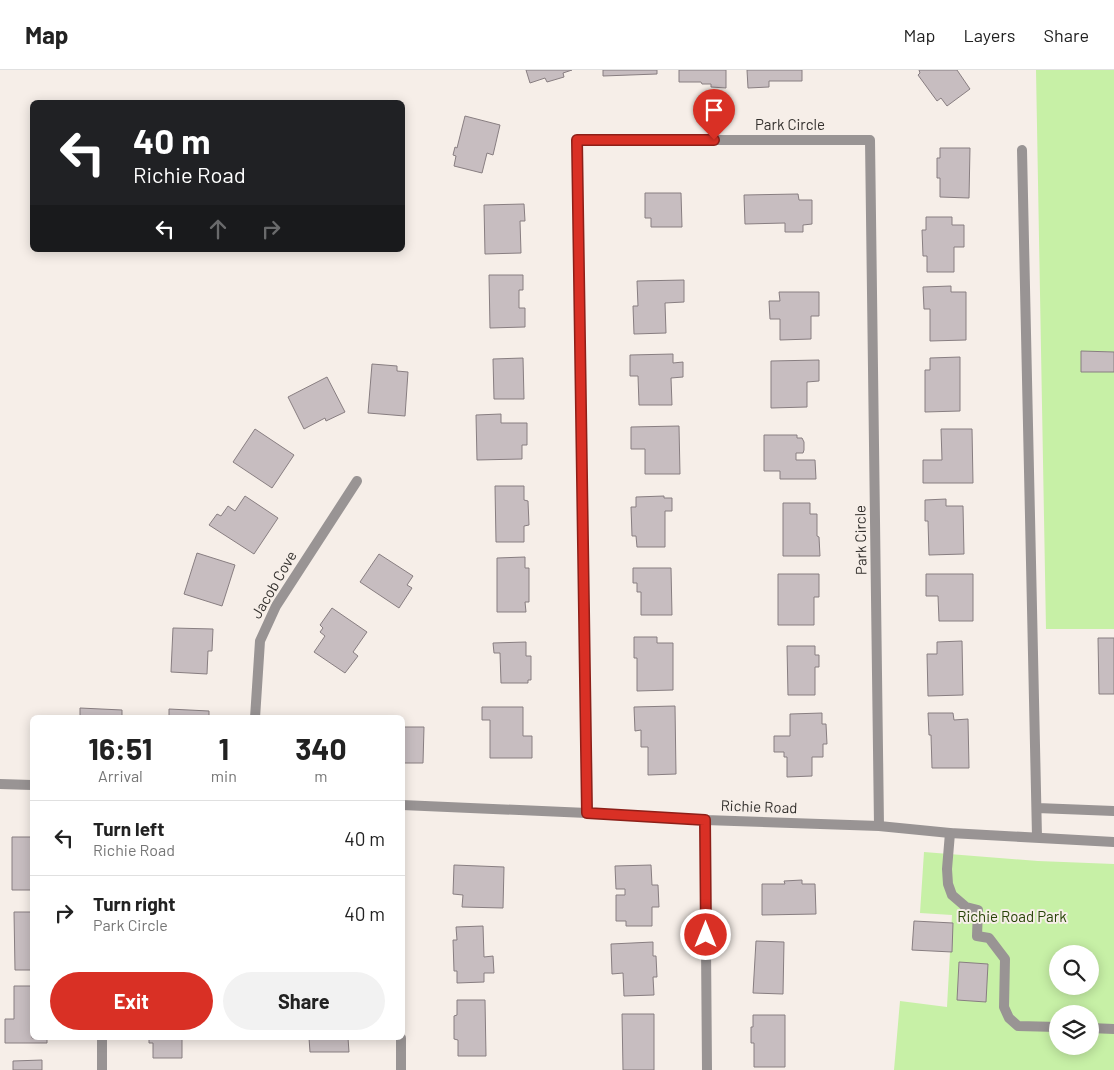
<!DOCTYPE html>
<style>
:root{--surface:#fff;--page:#f2f2f2;--text:#222;--muted:#767676;--line:#e0e0e0;--accent:#d93025}
body{margin:0;font-family:Barlow,sans-serif;background:var(--page);color:var(--text);height:100vh;display:flex;flex-direction:column;font-size:19px;white-space:nowrap}
*{box-sizing:border-box;margin:0}
p{font-size:16px;color:var(--muted)}
.icon{flex:none;width:28px;height:28px;fill:none;stroke:currentColor;stroke-width:2;stroke-linecap:round;stroke-linejoin:round}
.map{position:relative;flex:1;overflow:hidden}
.sheet{position:absolute;left:30px;top:645px;width:375px;height:325px;display:flex;flex-direction:column;background:var(--surface);border-radius:8px;box-shadow:0 2px 12px #0003}
.sheet>*{flex:none}
.hud{position:absolute;left:30px;top:30px;width:375px;height:152px;border-radius:8px;box-shadow:0 2px 12px #0003;background:#202124;color:#fff;overflow:hidden}
.fabs{position:absolute;left:1049px;top:875px;display:grid;gap:10px}
.fabs a{display:grid;place-items:center;width:50px;height:50px;border-radius:50%;background:var(--surface);box-shadow:0 2px 12px #0003;font-size:25px}
.pin{position:absolute;display:grid;place-items:center;width:42px;height:42px;color:#fff;margin:-51px -21px;border-radius:50% 50% 50% 0;rotate:-45deg;box-shadow:0 0 5px #0007}
.pin .icon{rotate:45deg}
.me{position:absolute;width:55px;margin:-28px;rotate:0deg;stroke-linejoin:round;filter:drop-shadow(0 0 4px #0008)}
.turn{display:flex;align-items:center;gap:18px;height:105px;padding:0 20px;font-size:22px}
.turn .icon{width:65px;height:65px;stroke-width:2.5}
.turn b{display:block;font-size:35px;line-height:42px}
.lanes{display:flex;align-items:center;height:48px;padding:0 20px;background:#0003;justify-content:center;gap:25px;direction:ltr}
.lanes .off{opacity:.35}
.eta{display:flex;justify-content:space-evenly;align-items:center;height:85px;text-align:center}
.eta b{font-size:30px;font-weight:700;line-height:35px}
.action{display:flex;gap:10px;margin-top:auto;padding:10px 20px}
.action a{flex:1;height:58px;border-radius:30px;background:var(--accent);color:#fff;font-size:20px;font-weight:700;line-height:58px;text-align:center}
.action a+a{background:var(--page);color:var(--text)}
ul{padding:0;list-style:none}
li{display:flex;align-items:center;gap:15px;height:75px;padding:0 20px;border-top:1px solid var(--line)}
li div{flex:1}
li b{display:block;font-size:19px}
li em{font-style:normal}
header{display:flex;align-items:center;gap:30px;box-sizing:border-box;height:70px;padding:0 25px;background:var(--surface);border-bottom:1px solid var(--line)}
header strong{font-size:24px}
nav{display:flex;gap:28px;margin-inline-start:auto;font-size:18px}
.map>svg:first-child{display:block}
.green{fill:#c7f0a6;fill-rule:evenodd}
.building{fill:#c7bdc0;stroke:#887e81}
.lines{fill:none;stroke-linecap:round;stroke-linejoin:round}
.service{stroke:#999494;stroke-width:10}
.minor{stroke:#999494;stroke-width:10}
.route-casing{stroke:#8d1f18;stroke-width:12}
.route{stroke:#d93025;stroke-width:9}
.labels{text-anchor:middle;stroke-width:4;stroke-linejoin:round;paint-order:stroke}
.street-label{font-size:15px;fill:#33302d;stroke:#f6eee8}
.park-label{font-size:15px;fill:#284407;stroke:#f6eee8}
</style>
<header>
<strong>Map</strong>
<nav><a>Map</a><a>Layers</a><a>Share</a></nav>
</header>
<div class="map">
<svg width="1114" height="1000" viewBox="0 0 1114 1000">
<rect width="100%" height="100%" fill="#f6eee8"/>
<path class="green" d="M1036 0H1114V559H1046Z
M924 782 1038 791 1114 794V1000H894L900 931 947 937 952 845 920 843ZM1058 884H1090V916H1058ZM1058 944H1090V976H1058Z"/>
<path class="building" d="M526 0H572L563 3 564 7 547 12 545 8 530 13Z
M603 0H657V4L603 6Z
M679 0H726V18L711 17V14H702L701 12H679Z
M747 0H802V11H769V17L748 18Z
M919 0H957L970 19 947 36 941 28 937 31 918 5 920 3Z
M465 46 500 55 493 85 487 83 482 103 454 96 456 86 453 85 455 77 457 78Z
M940 78H970L969 128 940 127V108H937V88H940Z
M645 123H681L682 157H651V148H645Z
M798 124 799 130H812V154L803 155V162H785V153L745 154 744 125Z
M524 134 525 151H520L521 183 485 184 484 135Z
M926 147H952V155H964V177H954V202H927V186H923L922 160H926Z
M489 205H523V220H519V238H525V257L490 258Z
M684 210V232L665 233 666 263 634 264 633 236H638L637 211Z
M951 216V222H966V270L930 271V239H924L923 217Z
M779 222H819V246H811V269L780 270V249H770L769 231H780Z
M1081 281 1114 282V302H1081Z
M673 284V293L683 292V307L671 308 672 335H639L638 306H630V285Z
M960 287V341L925 342V300H930V288Z
M523 288 524 329H494L493 289Z
M819 290V311L807 312V337L771 338V291Z
M372 294 397 296V301L408 302 405 346 368 343Z
M327 307 345 342 326 351 325 348 304 359 288 327Z
M501 344V353H527V375H522V389L477 390 476 345Z
M679 356 680 404H645V379H631V357Z
M255 359 294 385 272 418 233 392Z
M941 359H972L973 413H923V390H942Z
M764 365H797V368H802L804 372V380L803 383H796V390H815L816 409H780V401H764Z
M495 416H524V430L528 431 529 455 524 456V472H496Z
M245 426 278 448 254 484 209 455 217 444 221 446 228 436 235 441Z
M664 426V428H672V441H665V477H637L636 466H632L631 437H636V427Z
M946 429V436H963L964 484 929 485 928 451H925V430Z
M783 433H810V444H817V466L819 467 820 486H783Z
M197 483 235 495 222 536 184 524Z
M379 484 413 506 407 515 412 518 399 538 360 512Z
M525 487V498H529V532H525L526 542H497V488Z
M633 498H671L672 545H641V522H637V513H633Z
M778 504H819V527H814V555H778Z
M926 504H973V551H939L938 526H926Z
M332 538 367 562 353 582 358 586 345 603 314 582 325 566 320 562 323 558 320 555Z
M173 558 213 559 212 581H208L207 604 171 602Z
M634 567H657V573H673V620L637 621V588H634Z
M1098 568H1114V624H1099Z
M962 571 963 625 928 626 927 584H937V572Z
M526 572V586H531V610H528V613H501L500 583H494L493 573Z
M787 576H815V585H819V597H815V625H788Z
M675 636 676 704 648 705V677H641V660L635 661 634 637Z
M482 637H523V666H532V688H490V650H482Z
M80 638 122 640V648H80Z
M169 639 209 641V648H169Z
M822 643V654H826L827 674H823V687H812V706L787 707V687H784V682H774V666H790V644Z
M928 643H953L954 650 968 649 969 698H932L931 665H929Z
M402 657H424L423 693H402Z
M12 767H32V820H12Z
M454 795 504 797 503 838 462 837 463 825 453 824Z
M651 795 652 815H658L659 837H652V856H626V851H616V825H625V819H616L615 796Z
M802 810V814H815L816 844 762 845V814H785L784 811Z
M14 842H32V900H15Z
M914 851 953 853 952 882 912 880Z
M483 856 484 887 493 886 494 903H484V912L457 913V901H454L453 870H457L456 857Z
M756 871 784 872 783 924 753 923Z
M653 872V886H656L657 907H653L654 925 624 926 623 903 612 904 611 874Z
M959 892 988 894 986 932 957 930Z
M14 916H32V968H47V973H5V949H14Z
M457 930H485L486 986H458V970L454 969V946L457 945Z
M622 944H654V1000H623Z
M753 945H785V997H754V973H751V957H753Z
M149 968H182V988H153V973H149Z
M309 968H348L349 982H310Z
M42 990V1000H13V991Z"/>
<g class="lines">
<path class="service" d="M1022 80 1037 767
M1037 738 1114 741
M950 763 947 799 948 814 952 825 966 837 978 840 977 866 989 868 1005 889 1004 937 1009 948 1018 956 1058 957
M1090 958 1114 959"/>
<path class="minor" d="M255 648 260 571 276 536 357 411
M0 714 32 715
M402 735 587 743 705 750 879 756 950 763 1114 772
M587 743 577 70H870L879 756
M705 750 707 1000
M102 968V1000
M401 968V1000"/>
</g>
<g class="lines">
<g class="route-casing">
<path id="route" d="M706 865 705 750 587 743 577 70H714"/>
</g>
<use href="#route" class="route"/>
</g>
<g class="labels">
<g class="street-label">
<text x="790" y="60">Park Circle</text>
<text transform="translate(861 470) rotate(-91)" y="5">Park Circle</text>
<text transform="translate(274 515) rotate(-60)" y="5">Jacob Cove</text>
<text transform="translate(759 737) rotate(2)" y="5">Richie Road</text>
</g>
<g class="park-label">
<text x="1012" y="852">Richie Road Park</text>
</g>
</g>
</svg>
<div class="fabs">
<a><svg class="icon" aria-label="search" viewBox="0 0 24 24"><circle cx="10" cy="10" r="6"/><path d="M15 15l6 6"/></svg></a>
<a><svg class="icon" aria-label="layers" viewBox="0 0 24 24"><path d="M12 4l9 5-9 5-9-5zM3 14l9 5 9-5"/></svg></a>
</div>
<div class="pin" style="left:714px;top:70px;background:#d93025"><svg class="icon" aria-label="arrive" viewBox="0 0 24 24"><path d="M6 21V4h12l-3 4 3 4H6"/></svg></div>
<svg class="me" style="left:706px;top:865px" viewBox="-20 -20 40 40"><circle r="17" fill="#d93025" stroke="#fff" stroke-width="3"/><path d="M0-11L8 9 0 5-8 9z" fill="#fff"/></svg>
<div class="hud">
<div class="turn"><svg class="icon" aria-label="left" viewBox="0 0 24 24"><path d="M17 20v-9H6M10 6l-5 5 5 5"/></svg><div><b>40 m</b>Richie Road</div></div>
<div class="lanes"><svg class="icon" aria-label="left" viewBox="0 0 24 24"><path d="M17 20v-9H6M10 6l-5 5 5 5"/></svg><svg class="icon off" aria-label="ahead" viewBox="0 0 24 24"><path d="M12 20V5M6 11l6-6 6 6"/></svg><svg class="icon off" aria-label="right" viewBox="0 0 24 24"><path d="M7 20v-9h11M14 6l5 5-5 5"/></svg></div>
</div>
<section class="sheet">
<div class="eta">
<div><b>16:51</b><p>Arrival</p></div>
<div><b>1</b><p>min</p></div>
<div><b>340</b><p>m</p></div>
</div>
<ul>
<li><svg class="icon" aria-label="left" viewBox="0 0 24 24"><path d="M17 20v-9H6M10 6l-5 5 5 5"/></svg><div><b>Turn left</b><p>Richie Road</p></div><em>40 m</em></li>
<li><svg class="icon" aria-label="right" viewBox="0 0 24 24"><path d="M7 20v-9h11M14 6l5 5-5 5"/></svg><div><b>Turn right</b><p>Park Circle</p></div><em>40 m</em></li>
</ul>
<div class="action"><a>Exit</a><a>Share</a></div>
</section>
</div>
